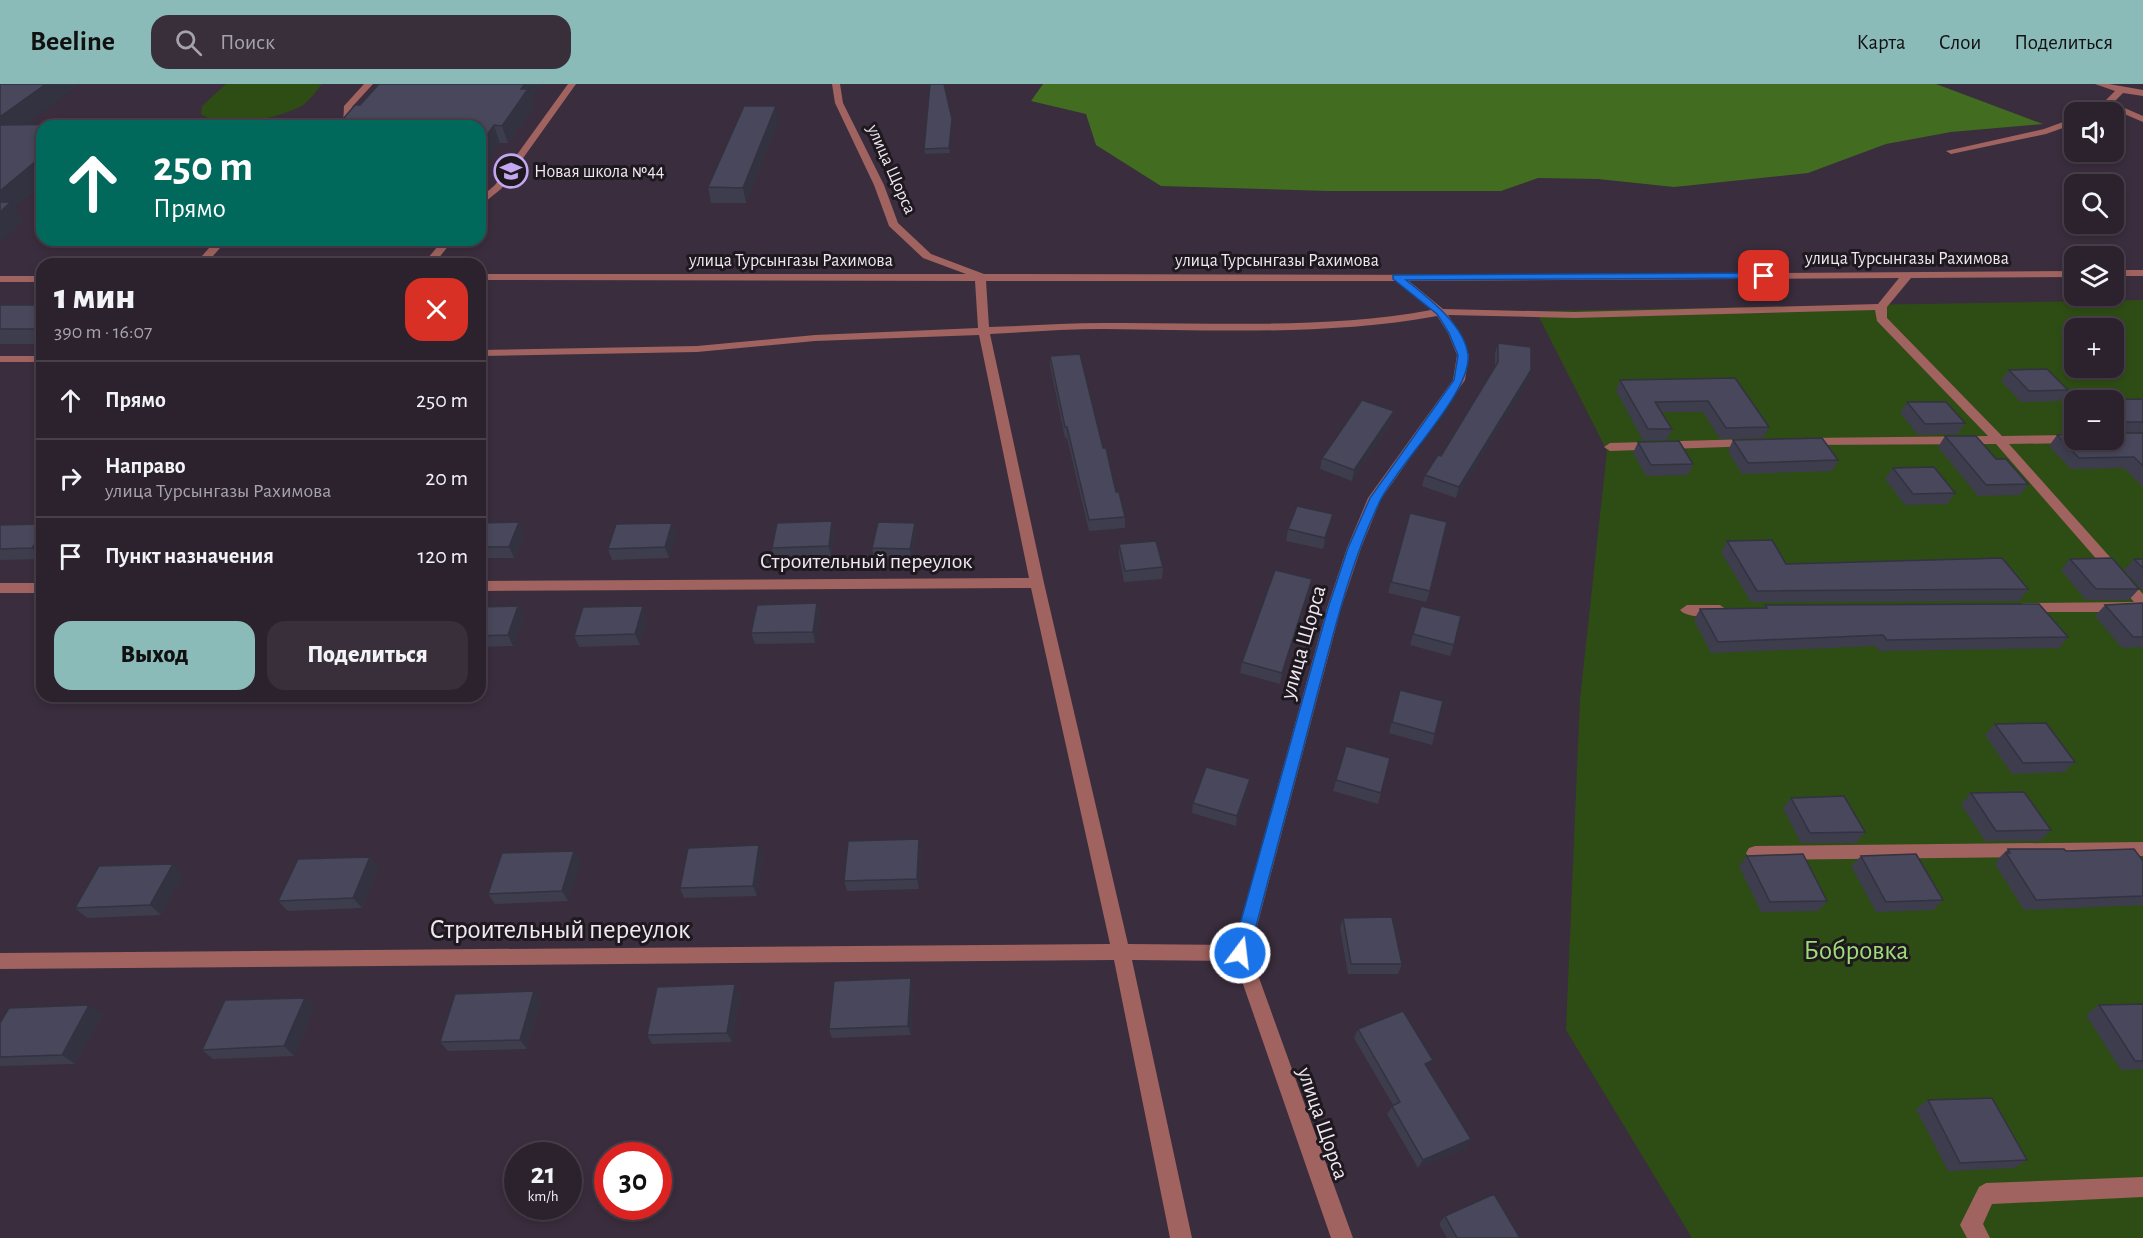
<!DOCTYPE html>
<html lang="ru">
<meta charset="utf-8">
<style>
:root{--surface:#2c222e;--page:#382f3a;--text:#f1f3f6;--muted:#a6a4aa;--line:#483f4a;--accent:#8bbbb9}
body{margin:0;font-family:"Alegreya Sans",sans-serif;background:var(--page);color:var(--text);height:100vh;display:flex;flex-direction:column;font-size:22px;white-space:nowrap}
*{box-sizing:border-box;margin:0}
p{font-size:20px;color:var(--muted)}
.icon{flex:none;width:33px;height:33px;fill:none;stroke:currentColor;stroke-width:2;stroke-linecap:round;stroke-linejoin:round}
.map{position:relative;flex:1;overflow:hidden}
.sheet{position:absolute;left:36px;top:174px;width:450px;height:444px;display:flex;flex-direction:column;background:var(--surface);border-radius:18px;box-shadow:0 3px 9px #0003,0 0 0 2px var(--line)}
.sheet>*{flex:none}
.top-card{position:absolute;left:36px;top:36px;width:450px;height:126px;border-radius:18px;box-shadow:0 3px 9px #0003,0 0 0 2px var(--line);background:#00695c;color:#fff;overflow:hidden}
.controls{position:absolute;left:2064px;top:18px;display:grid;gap:12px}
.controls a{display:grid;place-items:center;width:60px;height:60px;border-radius:12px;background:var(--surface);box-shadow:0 3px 9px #0003,0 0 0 2px var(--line);font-size:30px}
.speed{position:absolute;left:504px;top:1058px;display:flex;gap:12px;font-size:30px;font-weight:700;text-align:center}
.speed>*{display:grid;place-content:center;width:78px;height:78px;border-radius:50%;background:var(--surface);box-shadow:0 3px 9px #0003,0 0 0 2px var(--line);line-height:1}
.speed small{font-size:15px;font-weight:400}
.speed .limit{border:9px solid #d22;background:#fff;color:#111}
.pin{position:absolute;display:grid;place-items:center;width:51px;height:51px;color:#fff;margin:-26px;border-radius:12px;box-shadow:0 3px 9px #0006}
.me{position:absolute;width:66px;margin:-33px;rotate:15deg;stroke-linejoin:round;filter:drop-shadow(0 0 4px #0008)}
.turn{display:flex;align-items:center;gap:21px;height:126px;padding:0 18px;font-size:27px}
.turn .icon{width:78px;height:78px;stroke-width:2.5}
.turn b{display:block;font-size:42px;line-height:51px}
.round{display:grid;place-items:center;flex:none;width:63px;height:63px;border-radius:18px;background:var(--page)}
.head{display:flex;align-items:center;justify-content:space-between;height:102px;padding:0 18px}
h1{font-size:36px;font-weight:800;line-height:45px}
.cta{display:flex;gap:12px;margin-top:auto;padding:12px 18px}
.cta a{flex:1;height:69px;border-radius:18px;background:var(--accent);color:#111;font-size:24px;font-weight:800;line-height:69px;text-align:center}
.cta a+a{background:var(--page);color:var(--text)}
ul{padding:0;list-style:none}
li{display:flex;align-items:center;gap:18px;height:78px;padding:0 18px;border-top:2px solid var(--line)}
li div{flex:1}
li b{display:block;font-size:22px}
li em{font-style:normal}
header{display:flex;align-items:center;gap:36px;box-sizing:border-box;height:84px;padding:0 30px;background:var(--accent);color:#111}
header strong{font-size:28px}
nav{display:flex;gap:33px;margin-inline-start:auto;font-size:21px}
.search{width:420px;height:54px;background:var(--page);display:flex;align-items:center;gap:15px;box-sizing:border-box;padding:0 21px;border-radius:18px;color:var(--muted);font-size:22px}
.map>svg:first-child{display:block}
.green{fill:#2e4d15;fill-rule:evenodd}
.forest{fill:#426d21}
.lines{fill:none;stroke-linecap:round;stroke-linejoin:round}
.minor{fill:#a0635f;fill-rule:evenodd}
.wall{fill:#3e3d4e}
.shaded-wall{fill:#323240}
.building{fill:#48475b;stroke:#323240;stroke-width:1.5}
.route{fill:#1a73e8;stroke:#114b97;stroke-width:1.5}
.labels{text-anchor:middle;stroke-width:6;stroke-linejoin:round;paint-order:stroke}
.far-street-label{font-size:18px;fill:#f0e7f1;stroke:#1e181f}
.far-poi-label{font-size:18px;fill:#f0e7f1;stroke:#1e181f;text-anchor:start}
.street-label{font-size:22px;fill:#f0e7f1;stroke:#1e181f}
.near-street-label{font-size:27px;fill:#f0e7f1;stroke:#1e181f}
.near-park-label{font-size:27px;fill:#9fdc77;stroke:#1e181f}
</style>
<header>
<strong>Beeline</strong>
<div class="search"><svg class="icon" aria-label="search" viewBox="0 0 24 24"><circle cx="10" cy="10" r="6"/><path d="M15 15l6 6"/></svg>Поиск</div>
<nav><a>Карта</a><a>Слои</a><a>Поделиться</a></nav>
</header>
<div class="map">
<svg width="2143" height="1154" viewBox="0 0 2143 1154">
<rect width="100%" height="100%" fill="#3a2d3d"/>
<path class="green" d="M226 0H322C316 7 310 16 303 21 282 34 221 47 201 30L202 22Z
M2143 216V1154H1692L1566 946 1580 615 1607 367 1536 227ZM2074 244H2114V284H2074ZM2074 316H2114V356H2074Z"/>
<path class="forest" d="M1043 0H1936L2043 40 1951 48 1886 60 1808 89 1674 103 1598 95 1538 94 1501 107H1329L1161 102 1096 61 1086 30 1031 17Z"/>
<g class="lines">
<path class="minor" d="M364 0H373L352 23 351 42H343L344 22Z
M568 0H576L501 105 480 122V114L495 101Z
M832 0H840L843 19 884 101 898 139 931 170 984 190 1453 191 2074 187V193L1911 194 1887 223V234L2002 352 2074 351V356H2080L2074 359 2009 360 2143 510V528H2018L2016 524 2023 519 2134 518 1996 360 1801 361 1799 358 1805 354 1988 352 1877 237 1875 226 1574 234 1448 231 1460 249 1469 271 1465 296 1381 415 1361 464 1341 524 1250 869 1353 1154H1331L1235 877 1132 876 1192 1154H1170L1114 876 0 885V869L1110 860 1031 504 480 507V497L1029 494 979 251 815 257 697 268 480 272V266L697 262 815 251 978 244 975 197 480 196V190H966L923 174 889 142 874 101 835 19ZM1899 194 1878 220 1574 228 1443 225 1409 197ZM986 197H1396L1431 226C1323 246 1212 238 1103 239 1065 239 1027 242 989 243ZM1437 232 1448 249 1457 271 1453 296 1368 414 1347 464 1327 524 1234 861 1128 860 1044 499 990 250C1028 248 1066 245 1104 245 1215 246 1328 252 1437 232Z
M2095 0H2109L2143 6V12L2123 9 2113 19 2143 32V38L2108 23 2103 28H2094L2115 7Z
M2074 34V40L2046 50 1951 70 1946 67 2044 45Z
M216 156H227L206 180H195Z
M443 156H453L434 180H423Z
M2114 186H2143V192H2114Z
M0 192H42V198H0Z
M0 272H42V278H0Z
M1751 355 1755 356 1757 359 1755 362 1610 367 1604 363 1610 359Z
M0 499H42V509H0Z
M1687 521H1720L1727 526C1720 535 1687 535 1680 526Z
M2143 758V772L1755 776 1749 774 1746 769 1749 764 1755 762Z
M2143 1093V1113L1992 1120 1983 1140 1990 1154H1967L1960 1141 1979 1103 1986 1099Z"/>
</g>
<path class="wall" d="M532 15 534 23 508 59H500L482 86H480V42Z
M952 35 950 69 925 70 924 65Z
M778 37 746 119H711L708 103Z
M0 221H42V260H0Z
M1498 259 1531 286 1528 297 1456 414 1422 402 1425 391 1441 372 1495 284V269Z
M1050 272 1103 364 1116 408 1125 433V444L1089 447 1067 354H1065L1050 282Z
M2009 286 2068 306 2060 317 2021 318 2001 297Z
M1735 294 1769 343 1763 354 1720 355 1703 328H1662L1672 345 1667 356H1643L1616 307 1620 296Z
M2143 315V348L2114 349V316H2098H2099Z
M1907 318 1965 339 1957 350 1918 351 1900 329Z
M1394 327 1391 338 1352 397 1320 385 1322 374Z
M2143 349V403L2124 384 2071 385 2049 362 2057 351Z
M1945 352 1996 375 2028 400 2020 411 1978 412 1938 363Z
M1733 356 1838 376 1832 387 1742 390 1728 367Z
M1638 358 1693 380 1688 391 1646 392 1633 369Z
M1893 384 1955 409 1947 420 1905 421 1885 395Z
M1410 429 1430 507 1426 518 1388 509Z
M1333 430 1331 441 1323 465 1286 457 1288 445Z
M480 439 524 449 514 474H480Z
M915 439 916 450 911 476 874 475 872 464Z
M42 440 41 475 0 476V441Z
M834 448 831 473 774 475 772 464Z
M676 450 669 474 612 476 608 465Z
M1727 457 1786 480 2028 505 2019 517 1751 518 1721 468Z
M1119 460 1163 483 1162 495 1124 498 1119 471Z
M2070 475 2139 505 2129 516H2086L2061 486Z
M2134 475H2143V507L2124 486Z
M1310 506 1280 600 1240 589 1242 578Z
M817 519 820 530 815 559 755 560 751 549Z
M2143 519V563L2122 564 2095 532 2105 521Z
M1765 521 2068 553 2059 564 1879 567 1875 562 1711 569 1694 536 1700 525 1764 524Z
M518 522 524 534 513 562 480 563V523Z
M1421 522 1454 561 1450 572 1410 561Z
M647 533 640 561 579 563 574 552Z
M1400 606 1435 650 1432 661 1389 649Z
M1995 640 2075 678 2064 688 2012 690 1985 651Z
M1346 662 1381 709 1378 720 1333 707Z
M1250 695 1248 706 1236 742 1192 729 1193 719Z
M1971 709 2051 746 2040 757H1985L1961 720Z
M1791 714 1865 748 1856 759H1801L1783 724Z
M919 755 921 765 919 805 847 807 844 797Z
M2008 765 2066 767 2143 777V821L2024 826 1995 780 1998 777 1997 776Z
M763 772 757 812 684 814 680 804Z
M1747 772 1827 817 1818 827 1761 828 1739 782Z
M1861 772 1943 816 1933 826 1876 828 1851 782Z
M370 773 378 784 362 824 288 827 278 817Z
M580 777 568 817 495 820 488 810Z
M183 790 161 831 87 834 75 824Z
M1343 834 1402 880 1398 890H1348L1340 844Z
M735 900 740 910 732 958 652 960 647 951Z
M913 904 911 951 832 954 829 945Z
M305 914 314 923 294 972 213 975 202 966Z
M541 916 527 965 448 967 440 958Z
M2143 920V985L2121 986 2086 931 2099 921Z
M89 921 102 931 75 980 0 982V939Z
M1358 945 1429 985 1471 1055 1466 1064 1418 1084 1387 1030 1393 1021 1354 954Z
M1928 1016 2027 1076 2014 1084 1948 1087 1916 1025Z
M1445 1132 1520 1154H1447L1439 1140Z"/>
<path class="shaded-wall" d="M46 0H80L2 59 0 56V33Z
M525 0H542L532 15 534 23 508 59 502 42Z
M776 22 778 37 746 119 743 104Z
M952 35V40L950 69 949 64Z
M494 41 500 59 482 86H480V61Z
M42 72V101L15 124 24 137 0 159V107Z
M1531 286 1528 297 1456 414 1459 403Z
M1394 327 1391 338 1352 397 1354 386Z
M1333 430 1331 441 1323 465 1325 454Z
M832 437 834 448 831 473 829 462Z
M519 438 524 449 514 474 509 463Z
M672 439 676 450 669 474 665 463Z
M915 439 916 450 911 476 910 465Z
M42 451V474L41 475 32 464Z
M1312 495 1310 506 1280 600 1282 589Z
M817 519 820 530 815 559 813 548Z
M518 522 524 534 513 562 508 551Z
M643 522 647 533 640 561 635 550Z
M1250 695 1248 706 1236 742 1237 732Z
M919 755 921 765 919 805 917 795Z
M759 761 763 772 757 812 753 802Z
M574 767 580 777 568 817 562 807Z
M370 773 378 784 362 824 353 814Z
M173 780 183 790 161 831 150 821Z
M911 894 913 904 911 951 908 942Z
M735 900 740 910 732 958 727 949Z
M534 907 541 916 527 965 520 956Z
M305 914 314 923 294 972 284 962Z
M89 921 102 931 75 980 62 971Z
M1433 976 1429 985 1425 980Z
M1471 1055 1466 1064 1418 1084 1423 1076Z"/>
<path class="building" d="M0 0H46L0 33Z
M379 0H525L521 5H528L502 42 494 41 480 61V42H337L355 21H360Z
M930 0H944L952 35 949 64 924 65Z
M744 22H776L743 104 708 103Z
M80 40 78 42H42V72L0 107V41Z
M0 118H11L0 128Z
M0 221H42V245H0Z
M1498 259 1531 263V286L1459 403 1425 391 1438 371 1441 372 1498 278Z
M1080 270 1103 364H1106L1116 408H1119L1125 433 1089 436 1067 343H1065L1050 272Z
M2047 285 2068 306 2029 307 2009 286Z
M1735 294 1769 343 1726 344 1708 317 1655 318 1672 345H1648L1620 296Z
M2143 315V338H2122L2114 330V316H2099Z
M1362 316 1394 327 1354 386 1322 374Z
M1907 318H1946L1965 339 1925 340Z
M2114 349H2143V382L2134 373 2079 374 2057 351 2074 350V356H2114Z
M1945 352H1976L1996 375H2006L2028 400 1986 401Z
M1822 354 1838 376 1748 379 1733 356Z
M1679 357 1693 380 1651 381 1638 358Z
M1934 383 1955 409 1913 410 1893 384Z
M1297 422 1333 430 1325 454 1288 445Z
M1410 429 1447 438 1430 507 1391 498Z
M832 437 829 462 772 464 777 439Z
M519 438 509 463H480V439Z
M878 438 915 439 910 465 872 464Z
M672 439 665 463 608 465 616 440Z
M42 440V451L32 464 0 465V441Z
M1772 456 1786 480 2002 474 2028 505 1757 507 1727 457Z
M1156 457 1163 483 1125 487 1119 460Z
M2112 474 2139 505H2096L2070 475Z
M2134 475H2143V484Z
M1275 486 1312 495 1282 589 1242 578Z
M817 519 813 548 751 549 757 521Z
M2143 519V553H2133L2105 521Z
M2039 520 2068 553 1887 556 1883 551 1718 558 1700 525 1767 524 1765 521Z
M518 522 508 551 480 552V523Z
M643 522 635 550 574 552 583 523Z
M1421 522 1461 532 1454 561 1413 550Z
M1400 606 1443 617 1435 650 1392 638Z
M2046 639 2075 678 2023 679 1995 640Z
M1346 662 1390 674 1381 709 1336 696Z
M1206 683 1250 695 1237 732 1193 719Z
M2024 708 2051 746 1996 747 1971 709Z
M1844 712 1865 748 1810 749 1791 714Z
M919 755 917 795 844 797 848 757Z
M759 761 753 802 680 804 688 764Z
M2008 765H2064L2066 767 2134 765 2143 777V812L2036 816 2006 769H2010Z
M574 767 562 807 488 810 502 769Z
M1803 770 1827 817 1770 818 1747 772Z
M1916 770 1943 816 1886 818 1861 772Z
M370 773 353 814 278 817 298 775Z
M173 780 150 821 75 824 99 782Z
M1392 833 1402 880H1351L1343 834Z
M911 894 908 942 829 945 834 897Z
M735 900 727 949 647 951 657 903Z
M534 907 520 956 440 958 455 910Z
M305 914 284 962 202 966 225 916Z
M2143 920V977H2135L2099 921Z
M89 921 62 971 0 973V939L9 924Z
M1403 927 1433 976 1425 980 1471 1055 1423 1076 1392 1022 1400 1018 1358 945Z
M1992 1014 2027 1076 1960 1079 1928 1016Z
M1494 1110 1520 1154H1457L1445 1132Z"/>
<path class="route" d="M1764 189 1769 192 1768 194 1406 196C1427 213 1465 241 1468 271 1472 308 1398 380 1380 417 1350 479 1334 548 1316 615 1294 700 1271 785 1249 869L1246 875 1240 877 1235 875 1232 869 1328 524 1348 464 1370 414 1454 296 1458 271 1449 249 1437 230 1393 195V191Z"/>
<defs>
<g id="school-ring" transform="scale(1.725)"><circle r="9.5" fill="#1e181f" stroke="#c4a7f1" stroke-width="1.5"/><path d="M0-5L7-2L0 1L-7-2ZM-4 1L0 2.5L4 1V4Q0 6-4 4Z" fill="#c4a7f1"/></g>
</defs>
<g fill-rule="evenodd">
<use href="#school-ring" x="511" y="87"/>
</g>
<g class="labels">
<g class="far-street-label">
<text transform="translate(892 85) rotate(66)" y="6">улица Щорса</text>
<text x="1907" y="180">улица Турсынгазы Рахимова</text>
<text x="791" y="182">улица Турсынгазы Рахимова</text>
<text x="1277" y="182">улица Турсынгазы Рахимова</text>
</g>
<g class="far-poi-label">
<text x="534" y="93">Новая школа №44</text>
</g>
<g class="street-label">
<text x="866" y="484">Строительный переулок</text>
<text transform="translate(1302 558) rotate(-74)" y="8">улица Щорса</text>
<text transform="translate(1324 1039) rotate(71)" y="8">улица Щорса</text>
</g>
<g class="near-street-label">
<text x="560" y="854">Строительный переулок</text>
</g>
<g class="near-park-label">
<text x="1856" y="875">Бобровка</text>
</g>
</g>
</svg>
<div class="controls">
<a><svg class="icon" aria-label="sound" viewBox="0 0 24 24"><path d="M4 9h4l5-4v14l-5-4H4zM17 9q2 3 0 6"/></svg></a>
<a><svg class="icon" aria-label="search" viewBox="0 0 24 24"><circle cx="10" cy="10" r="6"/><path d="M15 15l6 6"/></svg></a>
<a><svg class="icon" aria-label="layers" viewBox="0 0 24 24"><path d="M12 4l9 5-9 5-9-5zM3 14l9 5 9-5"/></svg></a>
<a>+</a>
<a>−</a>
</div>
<div class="speed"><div>21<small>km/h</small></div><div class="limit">30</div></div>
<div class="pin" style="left:1764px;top:192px;background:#d93025"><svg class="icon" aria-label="arrive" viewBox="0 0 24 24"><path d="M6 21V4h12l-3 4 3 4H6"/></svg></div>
<svg class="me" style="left:1240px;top:869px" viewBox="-20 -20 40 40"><circle r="17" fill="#1a73e8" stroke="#fff" stroke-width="3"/><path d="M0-11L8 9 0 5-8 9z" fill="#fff"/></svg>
<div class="top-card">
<div class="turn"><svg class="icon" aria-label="ahead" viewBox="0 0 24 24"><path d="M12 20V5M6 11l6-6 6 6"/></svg><div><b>250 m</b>Прямо</div></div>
</div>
<section class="sheet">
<div class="head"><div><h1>1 мин</h1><p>390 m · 16:07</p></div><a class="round" style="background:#d93025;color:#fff"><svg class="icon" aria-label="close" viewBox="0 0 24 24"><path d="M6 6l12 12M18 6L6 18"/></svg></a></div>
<ul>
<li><svg class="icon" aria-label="ahead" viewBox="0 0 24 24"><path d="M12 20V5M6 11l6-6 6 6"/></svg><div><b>Прямо</b></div><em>250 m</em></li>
<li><svg class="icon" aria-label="right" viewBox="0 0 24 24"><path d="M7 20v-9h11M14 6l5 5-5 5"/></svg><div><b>Направо</b><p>улица Турсынгазы Рахимова</p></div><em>20 m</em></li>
<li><svg class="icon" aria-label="arrive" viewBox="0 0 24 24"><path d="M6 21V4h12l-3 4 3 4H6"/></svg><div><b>Пункт назначения</b></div><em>120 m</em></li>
</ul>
<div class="cta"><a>Выход</a><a>Поделиться</a></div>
</section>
</div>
